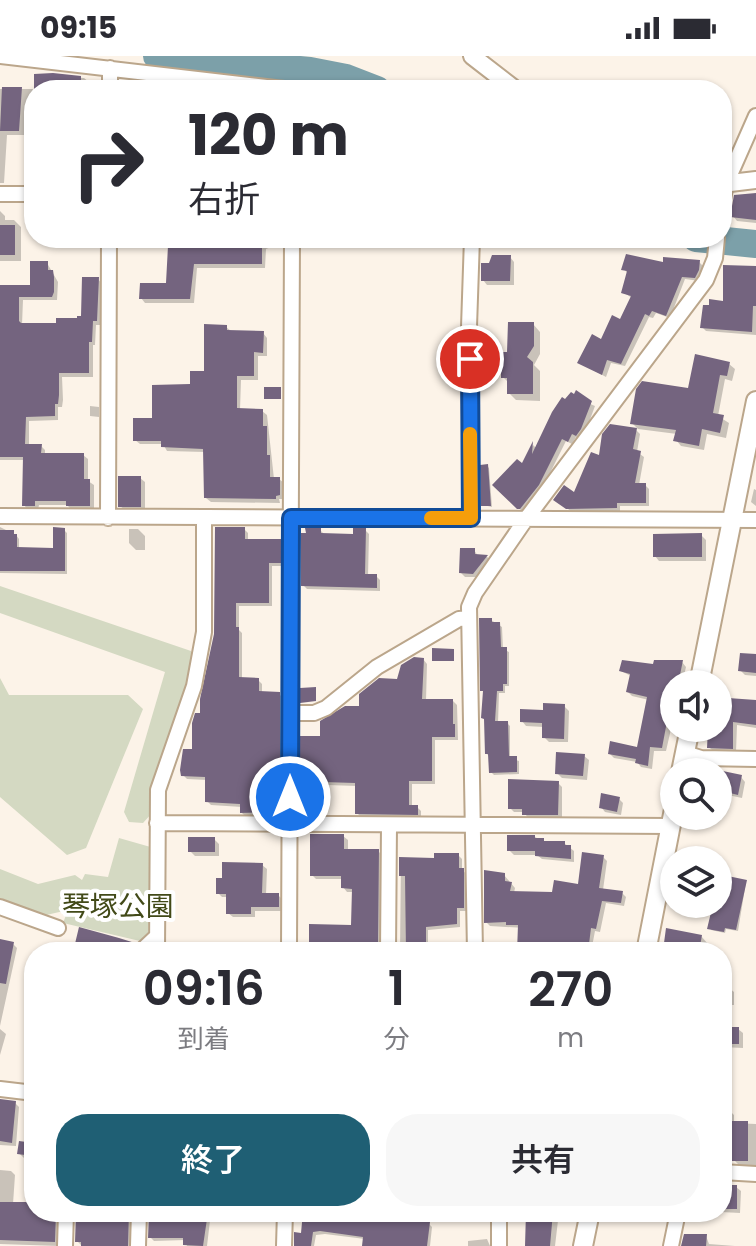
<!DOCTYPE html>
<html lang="ja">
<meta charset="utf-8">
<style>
:root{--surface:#fff;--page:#f7f7f7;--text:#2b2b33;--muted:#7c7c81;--accent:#1f5f74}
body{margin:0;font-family:Poppins,"Noto Sans JP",sans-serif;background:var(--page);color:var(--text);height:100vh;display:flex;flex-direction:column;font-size:30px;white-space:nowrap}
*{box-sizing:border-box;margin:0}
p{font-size:26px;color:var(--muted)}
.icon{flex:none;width:44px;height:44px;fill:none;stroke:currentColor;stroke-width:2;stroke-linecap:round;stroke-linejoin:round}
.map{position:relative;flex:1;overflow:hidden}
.drawer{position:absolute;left:24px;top:886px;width:708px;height:280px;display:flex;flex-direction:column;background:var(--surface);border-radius:32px;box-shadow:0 2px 6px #0004}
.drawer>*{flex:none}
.top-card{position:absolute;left:24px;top:24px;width:708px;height:168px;border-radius:32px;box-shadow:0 2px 6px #0004;background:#fff;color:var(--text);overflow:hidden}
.fabs{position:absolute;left:660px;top:614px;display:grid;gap:16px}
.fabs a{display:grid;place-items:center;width:72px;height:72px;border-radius:50%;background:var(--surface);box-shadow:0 2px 6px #0004;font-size:40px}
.pin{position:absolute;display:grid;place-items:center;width:68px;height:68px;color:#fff;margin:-34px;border:4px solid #fff;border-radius:50%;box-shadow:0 2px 8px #0007}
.me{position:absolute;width:88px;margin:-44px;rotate:0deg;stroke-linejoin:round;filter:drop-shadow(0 0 6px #0008)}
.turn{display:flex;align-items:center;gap:28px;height:168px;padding:0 32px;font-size:36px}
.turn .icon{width:104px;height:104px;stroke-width:2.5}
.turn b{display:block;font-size:56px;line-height:68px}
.eta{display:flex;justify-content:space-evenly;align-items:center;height:136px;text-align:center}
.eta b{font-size:48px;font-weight:600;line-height:56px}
.primary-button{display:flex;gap:16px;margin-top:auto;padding:16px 32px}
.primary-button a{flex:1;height:92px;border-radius:32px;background:var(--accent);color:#fff;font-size:32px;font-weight:600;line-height:92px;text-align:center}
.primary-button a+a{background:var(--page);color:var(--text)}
.status{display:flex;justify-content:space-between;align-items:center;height:56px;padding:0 40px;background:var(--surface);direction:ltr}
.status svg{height:22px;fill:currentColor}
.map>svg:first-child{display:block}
.green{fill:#d4d9c2}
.shadow{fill:#0003}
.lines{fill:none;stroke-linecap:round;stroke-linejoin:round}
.river{stroke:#7ca0a9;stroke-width:28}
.building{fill:#74647f}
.minor-casing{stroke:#bba68b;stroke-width:18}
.tertiary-casing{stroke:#bba68b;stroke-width:20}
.secondary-casing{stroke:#bba68b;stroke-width:22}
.minor{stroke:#fff;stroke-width:14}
.tertiary{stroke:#fff;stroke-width:16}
.secondary{stroke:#fff;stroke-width:18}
.route-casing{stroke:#114b97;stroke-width:20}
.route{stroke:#1a73e8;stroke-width:14}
.slow{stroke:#f59e0b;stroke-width:14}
.labels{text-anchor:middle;stroke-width:8;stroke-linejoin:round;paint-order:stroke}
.park-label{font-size:28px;fill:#424a18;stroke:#fff}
</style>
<div class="status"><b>09:15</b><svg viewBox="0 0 49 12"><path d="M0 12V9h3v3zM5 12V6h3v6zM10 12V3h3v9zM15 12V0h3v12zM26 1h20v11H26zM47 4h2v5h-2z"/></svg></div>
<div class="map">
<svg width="756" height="1190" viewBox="0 0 756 1190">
<rect width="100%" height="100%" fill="#fcf3e8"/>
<path class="green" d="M0 530 191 595 190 628 152 757 143 767 129 766 124 756 165 616 0 557Z
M0 622 9 639H128L143 653 86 792 67 799 0 741Z
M119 782 154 792 148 878 140 885 63 867 68 854 42 860 0 844V813L38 828 75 819 82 824 85 818 108 821Z"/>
<path class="shadow" d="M36 20 84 22 89 26V34H34V131L30 127 31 79H7L4 127H0V33H36Z
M130 27 155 30 159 34H130Z
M756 139V167L737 165 733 160Z
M0 155 5 160V164H14L21 171V205H0Z
M205 182H271V191L266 193 265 212H197L194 247H145L141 242 168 229 205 191Z
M510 201 514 206V229H487L483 224Z
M699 206 703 210 699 225 685 223 670 262 656 257 653 262 649 261 625 310 611 307 606 321 580 307 621 266 632 242 623 236 628 218 624 213Z
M47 207 58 226 57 244H23L22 269H58L83 262 98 223 102 228 101 269H96L95 289H93V321H62L63 344 62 351H58V364L29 365V390H41L45 394V399H83L88 403V425L94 429V454H72L67 449H39L38 454H28L24 449 25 404H0V232L32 231Z
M756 212V279L706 275 702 271Z
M533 268 540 276V298L534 309 540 315V345L516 344 509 337V327L503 321 509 298Z
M226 271 231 275 263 277 267 282V300H258V324H241L240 354 262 355 267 359 274 423H279L284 427V443H279L280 447 211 446 206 442 205 396 167 395 163 388H140L135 384 206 317Z
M729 308 735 313 732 325 725 323 718 360 729 367 726 382 707 378 704 394 681 390 676 384 677 378 638 373 632 367 690 334Z
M574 341 595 350 585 377 580 383 576 381 572 388 566 385 542 433 523 456 495 429 522 411 533 389 537 393Z
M90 350 99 351V361L90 360Z
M636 374 640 378 637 396 644 401 639 429H645L649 433V450H620V455L572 456 560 447 575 439Z
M487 410 489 412 492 451 483 449Z
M140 422 145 426V454H125L120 450Z
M754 433 756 434V450L751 446Z
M0 471 16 479 19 483V493L55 494 64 474 67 477V518L0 517Z
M129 473H138L145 480V494H136L129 487Z
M244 473 248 477V485H280L284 489V510H272V550H239V574L242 577V623L258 624 262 628V637L279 638 283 642V759L246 761 242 757V751L211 749 207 745V724L187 723 183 719 194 695Z
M320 474 324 478 355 480 365 474 369 478 368 520H376L380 524V535L307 533 303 529Z
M701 479 706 484V505H659L655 500Z
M474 494 478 500 487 501 491 504 477 521H465L461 517Z
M491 564 502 571 503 593 509 596V630H505V637H499L498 667H507L510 670V702L519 705V718L494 719 491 716 490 701 486 697Z
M756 600V620L745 619 740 614Z
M423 603 427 608 426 645H453L457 649 458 684H435V728H412V751H417L421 755V762L361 761 357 757V730L327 729 325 761 306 760 302 756 310 738 311 709H306L302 704 322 682 399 625Z
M682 606 686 611 682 628H674V660L666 695H654L652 713 641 711 637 706 614 702 610 698 639 693 649 644 632 640 628 636 631 620 621 615Z
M756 646V672L737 669 736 696 713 695 709 691 710 672H718V660H730Z
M564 650 569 655 568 686H549L544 681V671L526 670 522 665Z
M584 700 589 704 587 724 562 722 557 717Z
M718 717 741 721 745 726 742 742 718 737Z
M558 727 562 731V762H528L524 756H514L510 752Z
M619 743 623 747 621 759 605 756 601 751Z
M343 780 348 784V795H378L382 799V893H315L311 888 353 871 354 836H347L343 831V823H316L312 819Z
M535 781 546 787H564L574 795V806L542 803 537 799H514L509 794Z
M214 783 219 788V800H195L190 795Z
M458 799 462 803V813L466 818 467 855H460V871L428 874V892H423V896H400L401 803 436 804Z
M603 801 607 805 603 834 622 837 626 841 624 850 606 847 600 876 595 875 591 896H542L525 872 490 870 486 866 504 819 515 832 514 837 554 838 579 830Z
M262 809 267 813 266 839H278L283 844V855H255V861H233L228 857V841H222L218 837 224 824Z
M746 826 738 875 726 873 725 877 711 874 714 848H718Z
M701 880 708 888 707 896H681L673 894 666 887Z
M0 885 13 888 17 892 0 970Z
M722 931 729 932 734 936V949H722Z
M0 973 6 978 0 999Z
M722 973H738L743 977V992L722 991Z
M34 982V1027L25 1022 30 989 33 990Z
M0 1045 15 1047 19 1051 16 1090 0 1089Z
M722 1054H729L734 1059V1067L756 1068V1110L739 1109 734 1104V1089L722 1088Z
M34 1089V1103L24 1102 19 1097Z
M0 1114 11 1115 15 1119 13 1148H34V1156H61L59 1190 0 1188Z
M722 1131H736L741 1135 740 1157 721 1156Z
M77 1156H134L131 1190 81 1189 77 1185Z
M151 1156H211L207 1190H187L185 1184 154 1185 150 1181Z
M254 1156H276L275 1165 258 1163Z
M305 1156H429L428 1167 432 1171 430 1190H365V1183L325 1178 316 1179 314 1190H295L303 1179Z
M517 1156H559L555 1190H527L528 1165H521Z
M706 1180 709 1188 735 1190H685Z
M487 1183 490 1190H468V1185Z"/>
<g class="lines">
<path class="river" d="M157 0 310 15 346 22 377 34
M696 182 756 188"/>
</g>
<path class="building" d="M53 17 81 20V33L34 34V18Z
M2 31H22L19 75H0Z
M756 137V164L730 161 734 139Z
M0 169H15V199H0Z
M203 182H262V208H194L190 243H139L140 227H166L168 190 203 189Z
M626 198 663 206V201L700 204 699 214 695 222 682 221 666 260 652 255 649 260 645 258 621 308 607 304 602 319 577 307 592 278 601 283 612 259 620 263 631 240 621 237 627 215 621 214Z
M492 199H511L510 225H481V207H489Z
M30 205H48V214H53L54 221V236L52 241H19V265L21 267H56V262H77V260H81L82 221H99L97 265H93L92 286H89V317H59V339L58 348H55V360L26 361 25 388H42L41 397H84V423H90V450H66V445H35V450H22L23 401H0V229H30Z
M723 209 756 210V250H753L752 276 700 272 703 249H709V243L723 245Z
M508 266H534V290L527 301 533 306V338H507V322H501V296H507Z
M204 268 227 269V274L264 275 263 297 254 296V320H237V352L263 353V370H267V399H270V421H280V439L276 440V443L204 442 203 393 161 391V385H133V362H152V329L190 328V315H204Z
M695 298 730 306 727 320 720 319 713 357 724 359 720 377 702 373 699 390 673 385 676 374 630 368 636 333 642 325 688 332Z
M264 331H281V343H264Z
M576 334 592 345 581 373 576 380 572 378 568 386 562 383 539 429 520 453H517L492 429 517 403 522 407 533 385 532 398 552 356 562 341 565 343 571 336 574 338Z
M610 368 637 372 633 393 641 395 635 427H646V447H617V452L566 453 553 444 564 429 574 436 591 396 599 399 602 378Z
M488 408 491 450H481L480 409Z
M118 420H141V451H118Z
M53 471 65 472V515H0V474H14V478H17V491L53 492Z
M215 471H245V483H281V507H269V547H236V571H239V621L259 622V635L280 636V756L240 757V748L205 746V721L181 720 180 714 183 693H192V667L195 657H200V643L214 578Z
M305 472H321V477L353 478V472H366L365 518H377V532L301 530V477H306Z
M702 477V501H653V478Z
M460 492H475V498L488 499 473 518 459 517Z
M479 562H492V566H500L501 591H507V628H503V635H497L495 665H508L509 700H517V716L489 717 488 698H485L484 663 481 662 483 635H480Z
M432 592 454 593V605H432Z
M740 597 756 598V617L738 615Z
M414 601 424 602 422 643H453V668H455V681H432V725H409V749H418V759L355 758V727L323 726 322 758 300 757V735L308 736 309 705H300V680H320V665L345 650H359V638L379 622 397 623 401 609Z
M622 604 653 608 654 604H683L679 624H676L674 628 662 692 650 691 648 710 635 707 636 703 608 698 610 685 637 691 647 641 626 636 630 618 619 615Z
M316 631V645L300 647V632Z
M728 642 756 644V669L733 666V693L707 692 708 672H718V658H728Z
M543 647 565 648 564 683 542 682V667L520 666V653L543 654Z
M556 696 585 698 583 720 555 718Z
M718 714 742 719 738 739 718 734Z
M508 723 559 725 558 759H522V753H508Z
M601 737 620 741 617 756 599 752Z
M310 778H344V793H379L378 890 309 889V868L351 869 352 833 341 832V820H310Z
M507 779H535V782H544V785H565V789H571V803L535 800V795H507Z
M188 781H215V796H188Z
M582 796 604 799 599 832 623 835 621 847 602 845 596 873 591 872 588 896H517L518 869H506V866L484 867V814L505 817V825L512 826 510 835 552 836 554 824 578 828Z
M434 797H459V812H464V852H457V868L426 871V893H422V896H406L405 820H399V801L434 802Z
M222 806 263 807 262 837H279V851H251V858H226V838H216V822H222Z
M718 818 747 824 736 874 725 872 724 876 707 873 713 848H718Z
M79 871 119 882 135 887 130 896H73Z
M666 872 702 879 699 896 675 893 676 890 664 887Z
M0 883 14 886 6 928 0 927Z
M722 971H739V988H722Z
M0 1043 16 1045 12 1087 0 1085Z
M722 1065H748V1105H732V1084H722Z
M19 1085 34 1087V1100L17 1098Z
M722 1129H737V1153H722Z
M0 1146H34V1156H56L55 1186 0 1184Z
M76 1156H129L128 1190H81V1186H75Z
M149 1156H208L203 1190 183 1189V1182H148Z
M303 1156H426L425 1165 430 1166 427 1190H362L363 1181 320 1175 313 1176 311 1190H294V1176L301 1177Z
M526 1156H553L550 1190H525Z
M684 1178H707L706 1190H681Z"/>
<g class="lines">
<g class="minor-casing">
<path id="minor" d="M0 0 293 34
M110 34V12
M0 138H34
M722 148 726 128 756 60
M0 460 756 464
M108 462 109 182
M471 462 469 271 472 182
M290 657H314L326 652 377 611 459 563 469 562
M685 697 701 702 756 703
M157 767 671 770
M0 851 58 872
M140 896 157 880
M157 896 158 734 194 630 204 576V463
M289 896 292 182
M388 896 389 769
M475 896 469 551 475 537 526 463 706 224 715 202 717 182
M0 1033 34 1037
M722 1116 756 1118
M499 1156V1190
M65 1190 66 1156
M138 1190 139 1156
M284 1190 285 1156
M671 1190 678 1156"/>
</g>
<g class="tertiary-casing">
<path id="tertiary" d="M472 0 516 34
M722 128 756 124"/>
</g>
<g class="secondary-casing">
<path id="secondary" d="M699 628 756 345
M681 716 690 672
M646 896 674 753
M583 1190 590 1156"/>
</g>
<use href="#minor" class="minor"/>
<use href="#tertiary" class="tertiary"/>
<use href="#secondary" class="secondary"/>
</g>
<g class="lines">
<g class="route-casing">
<path id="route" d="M290 741 291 462H471L470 303"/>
</g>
<use href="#route" class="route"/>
<path class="slow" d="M431 462H471L470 378"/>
</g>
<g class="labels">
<g class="park-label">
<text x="118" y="860">琴塚公園</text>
</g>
</g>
</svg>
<div class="fabs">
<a><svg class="icon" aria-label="sound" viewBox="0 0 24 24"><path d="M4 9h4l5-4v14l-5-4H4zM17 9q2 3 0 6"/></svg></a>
<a><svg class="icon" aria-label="search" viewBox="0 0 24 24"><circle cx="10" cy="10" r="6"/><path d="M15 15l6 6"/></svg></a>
<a><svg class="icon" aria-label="layers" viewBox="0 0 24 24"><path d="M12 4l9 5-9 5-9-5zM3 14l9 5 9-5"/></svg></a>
</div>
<div class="pin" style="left:470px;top:303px;background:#d93025"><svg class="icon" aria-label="arrive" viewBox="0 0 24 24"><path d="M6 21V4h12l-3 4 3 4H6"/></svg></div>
<svg class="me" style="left:290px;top:741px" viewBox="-20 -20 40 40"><circle r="17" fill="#1a73e8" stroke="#fff" stroke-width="3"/><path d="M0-11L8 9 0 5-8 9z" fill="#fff"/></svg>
<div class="top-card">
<div class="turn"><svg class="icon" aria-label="right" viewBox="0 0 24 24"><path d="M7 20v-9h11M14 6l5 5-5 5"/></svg><div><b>120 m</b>右折</div></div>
</div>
<section class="drawer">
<div class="eta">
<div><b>09:16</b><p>到着</p></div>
<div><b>1</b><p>分</p></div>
<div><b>270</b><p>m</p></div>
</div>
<div class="primary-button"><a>終了</a><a>共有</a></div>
</section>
</div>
